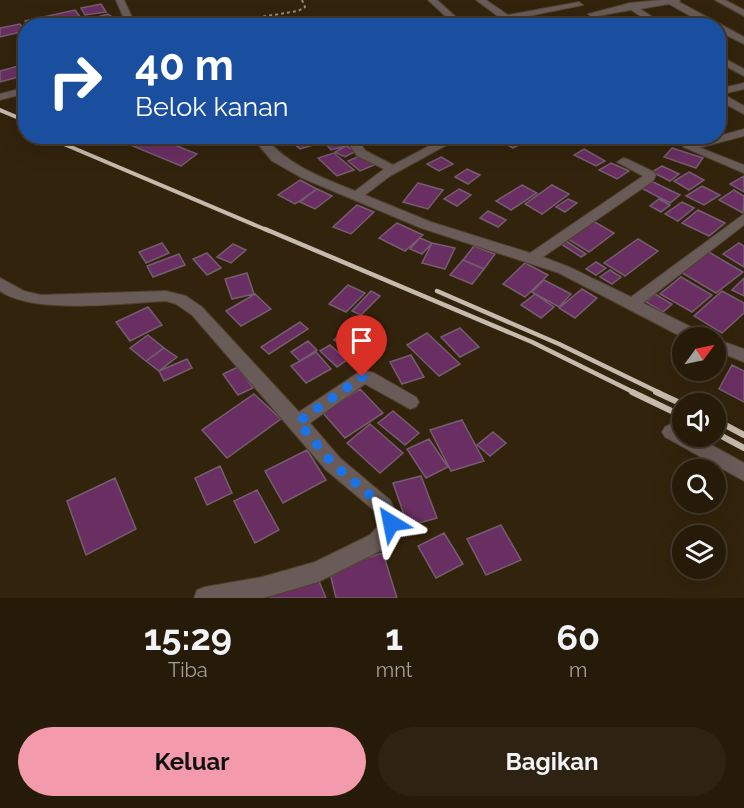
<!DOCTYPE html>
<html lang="id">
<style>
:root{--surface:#261a09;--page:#2e2312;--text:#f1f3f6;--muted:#a4a19c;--line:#42382a;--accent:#f39aac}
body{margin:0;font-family:Raleway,sans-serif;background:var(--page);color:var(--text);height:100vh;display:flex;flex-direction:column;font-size:22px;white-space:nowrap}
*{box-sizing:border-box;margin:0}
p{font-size:20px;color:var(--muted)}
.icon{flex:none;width:33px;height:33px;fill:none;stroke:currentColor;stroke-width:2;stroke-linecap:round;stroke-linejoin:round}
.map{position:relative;height:598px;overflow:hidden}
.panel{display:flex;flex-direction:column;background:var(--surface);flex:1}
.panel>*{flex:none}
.guide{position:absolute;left:18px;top:18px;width:708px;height:126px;border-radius:24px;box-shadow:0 6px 24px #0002,0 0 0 2px var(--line);background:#1a4fa0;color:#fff;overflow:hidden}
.needle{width:39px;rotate:57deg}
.tools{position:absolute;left:672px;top:327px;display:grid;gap:12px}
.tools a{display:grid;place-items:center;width:54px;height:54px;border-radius:50%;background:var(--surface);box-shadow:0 6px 24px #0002,0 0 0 2px var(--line);font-size:30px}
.pin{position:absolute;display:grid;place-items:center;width:51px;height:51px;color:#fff;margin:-62px -26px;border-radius:50% 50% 50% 0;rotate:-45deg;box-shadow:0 0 6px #0007}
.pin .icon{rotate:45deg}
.me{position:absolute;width:66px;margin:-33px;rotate:325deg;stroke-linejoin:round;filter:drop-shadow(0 0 4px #0008)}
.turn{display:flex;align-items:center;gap:21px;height:126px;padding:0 18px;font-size:27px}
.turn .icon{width:78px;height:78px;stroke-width:2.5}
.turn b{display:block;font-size:42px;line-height:51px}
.eta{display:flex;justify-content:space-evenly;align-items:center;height:102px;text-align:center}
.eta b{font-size:36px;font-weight:700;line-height:42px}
.button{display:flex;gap:12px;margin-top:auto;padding:12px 18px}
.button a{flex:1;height:69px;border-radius:36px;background:var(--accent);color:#111;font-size:24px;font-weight:700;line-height:69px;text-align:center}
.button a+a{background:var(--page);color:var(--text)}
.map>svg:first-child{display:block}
.building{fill:#6a2f62;stroke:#755d70;stroke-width:1.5}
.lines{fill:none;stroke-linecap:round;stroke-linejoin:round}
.lane-casing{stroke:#50412c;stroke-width:2}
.street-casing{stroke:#50412c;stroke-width:2}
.path{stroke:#988b79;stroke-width:2;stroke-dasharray:3 3;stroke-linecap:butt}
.lane{fill:#695b58;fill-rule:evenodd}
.street{fill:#695b58;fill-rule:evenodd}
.rail-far2{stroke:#c5baab;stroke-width:4}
.rail-far1{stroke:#c5baab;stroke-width:4.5}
.rail{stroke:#c5baab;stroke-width:6}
.route{stroke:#1a73e8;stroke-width:10;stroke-dasharray:0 18}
</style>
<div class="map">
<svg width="744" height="598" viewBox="0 0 744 598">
<rect width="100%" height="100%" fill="#32230c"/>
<path class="building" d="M101 4 106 12 85 15 81 8Z
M75 10 81 18 47 26H28L25 21Z
M108 14 115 19 92 25 86 20Z
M20 24 25 31 0 37V28Z
M26 64V75L0 82V71Z
M120 136H152L197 154 181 166 116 139Z
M311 136 320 143 300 149 293 143Z
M385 136H410L413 139 397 145Z
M509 136H512L523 143 513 148 500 141Z
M674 136H693L698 140 684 144Z
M340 140 346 146 331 150 326 144Z
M346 146 356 151 345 157 335 152Z
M672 148 703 158 696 168 664 157Z
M584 149 605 161 596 166 574 155Z
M334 153 354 170 337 176 318 158Z
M362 155 374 165 360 171 348 161Z
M441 157 453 164 439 171 427 164Z
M611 163 629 171 617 179 599 170Z
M662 166 679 174 670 181 652 172Z
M467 169 480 175 468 184 455 177Z
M689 172 704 180 689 190 674 181Z
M744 176V192L730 184Z
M300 180 317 189 295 204 278 195Z
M651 181 680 195 670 203 641 188Z
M418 183 443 190 428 209 403 202Z
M522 185 537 193 511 210 496 201Z
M552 185 569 194 542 214 525 204Z
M702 186 720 195 704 205 686 196Z
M317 189 332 196 315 209 300 202Z
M459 189 471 195 457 206 444 199Z
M734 190 744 196 743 213 719 200Z
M568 199 577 203 565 212 556 207Z
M659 199 670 205 661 212 650 206Z
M682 202 694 208 678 221 665 214Z
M357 205 374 212 351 234 333 227Z
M698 210 725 223 709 236 682 223Z
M488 211 506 220 498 227 480 218Z
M593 221 614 233 589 252 568 239Z
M397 223 423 235 405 251 379 238Z
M420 238 432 243 422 254 410 249Z
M638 239 658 251 625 276 604 263Z
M566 241 586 254 581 257 561 244Z
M162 243 169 253 146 263 139 252Z
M432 243 455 248 445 269 422 263Z
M739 243 744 246V267L723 254Z
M233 244 246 250 231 263 217 257Z
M474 246 495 254 484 269 463 260Z
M707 251 743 272 716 293 679 271Z
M207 253 221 268 207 275 193 259Z
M179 254 185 265 153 277 147 266Z
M463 260 484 269 472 284 450 275Z
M596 262 606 268 596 275 586 269Z
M525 263 548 275 525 297 503 284Z
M610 270 621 277 612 284 600 277Z
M247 273 254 294 232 299 225 279Z
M681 277 712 295 692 312 660 294Z
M744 278V296L732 290Z
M544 280 571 294 559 307 532 292Z
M348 285 365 293 346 312 329 304Z
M582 289 597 298 575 318 559 308Z
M371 291 380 296 361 315 352 311Z
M722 291 744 303V313L722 333 694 316Z
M255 294 271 309 241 326 226 311Z
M535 294 554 307 541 318 521 305Z
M655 294 672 304 663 312 646 302Z
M148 307 162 325 130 341 116 322Z
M300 322 308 329 269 354 261 347Z
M460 328 479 347 460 357 441 337Z
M344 331 365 345 355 354 334 340Z
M427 333 460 364 439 376 407 345Z
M148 335 164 348 146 361 130 348Z
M308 341 317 350 300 361 291 352Z
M330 345 347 360 337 367 320 351Z
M164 348 177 357 159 371 146 361Z
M316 352 331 369 306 383 291 366Z
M411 355 424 377 402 384 390 362Z
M187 359 192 368 164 381 159 371Z
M732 365 744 371V402L719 389Z
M238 367 253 388 238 395 223 374Z
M360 389 383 413 345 438 322 412Z
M254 394 281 419 227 458 202 430Z
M393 411 419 433 405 445 378 423Z
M462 420 484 461 451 471 430 430Z
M370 424 403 453 380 473 347 443Z
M493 432 506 443 490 456 477 445Z
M429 439 448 467 426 478 407 449Z
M307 450 326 480 283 503 265 471Z
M220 466 232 493 207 505 195 478Z
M421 476 437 518 408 526 393 483Z
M115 478 136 529 86 555 67 501Z
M257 490 279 530 255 543 234 501Z
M501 525 521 560 486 575 467 539Z
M444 533 463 564 436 578 418 546Z
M383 553 397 598H336L329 569Z
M316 574 326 598H270L269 596Z"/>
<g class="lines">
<g class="lane-casing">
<path id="lane" d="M128 22 132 23 127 26H118Z"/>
</g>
<g class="street-casing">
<path id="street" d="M116 0H124L136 26H127Z
M428 0H437L466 26H456Z
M476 0H486L508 15 579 2 583 5 514 19 519 24 511 26Z
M661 0H680L679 2 744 37V44L718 31V26H708L669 4 640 9 667 26H656L631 10 592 17 588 14 630 3Z
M715 0H725L744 10V16Z
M718 55 744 69V76L718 62Z
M744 83V89L723 94 744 106V114L718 100V89Z
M26 87V93L0 100V94Z
M744 129V136L702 147H698L744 165V173L683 147 689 144 698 146V142Z
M251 136H263C290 166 318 176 355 191L384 169 357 156 343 136H354L366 151 393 165 448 136H463L390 176 365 195 431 222 530 253 643 176 617 162 623 158 627 159 654 172 656 175 653 181 543 257 569 267 631 297 744 214V225L643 303 705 334 707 338H684L559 273 421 228 302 178 272 161Z
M0 278 24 291 41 295 166 291 186 296 202 307 299 412 362 370 374 373 416 397 419 402 416 407 410 409 365 384 310 423 340 458 390 500 401 523 396 538 384 549 318 582 264 598H194L197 590 205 587 262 577 315 562 370 535 381 523 376 512 326 470 192 315 176 304 166 301C123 303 35 315 0 291Z
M716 339 744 349V362L716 351Z
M671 424 682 429V436H695L744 463V481L665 437 662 432 665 427Z"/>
</g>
<path class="path" d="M204 26 298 11 305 7 302 0"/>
<use href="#lane" class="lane"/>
<use href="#street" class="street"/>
<path class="rail-far2" d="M0 110 26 121
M45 136 269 231"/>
<path class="rail-far1" d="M265 229 532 342 635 393
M437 291 559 344 660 393"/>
<path class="rail" d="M632 392 682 416
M656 392 682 404
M716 420 744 435
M716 433 744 448"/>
</g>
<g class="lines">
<path class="route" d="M362 377 298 422 333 464 383 506 391 523"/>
</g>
</svg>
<div class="tools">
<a><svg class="needle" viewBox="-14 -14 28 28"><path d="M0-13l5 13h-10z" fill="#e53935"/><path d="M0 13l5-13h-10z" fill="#a4a19c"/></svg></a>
<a><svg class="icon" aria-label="sound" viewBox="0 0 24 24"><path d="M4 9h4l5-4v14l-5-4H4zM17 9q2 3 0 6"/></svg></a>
<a><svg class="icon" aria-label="search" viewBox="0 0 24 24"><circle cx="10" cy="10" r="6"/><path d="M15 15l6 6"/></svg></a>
<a><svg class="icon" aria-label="layers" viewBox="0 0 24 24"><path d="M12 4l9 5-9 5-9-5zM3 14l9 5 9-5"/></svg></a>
</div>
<div class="pin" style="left:362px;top:377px;background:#d93025"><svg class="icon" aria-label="arrive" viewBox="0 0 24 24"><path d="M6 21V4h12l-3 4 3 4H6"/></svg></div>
<svg class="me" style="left:391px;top:523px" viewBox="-20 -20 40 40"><path d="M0-17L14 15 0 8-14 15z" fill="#1a73e8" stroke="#fff" stroke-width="4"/></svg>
<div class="guide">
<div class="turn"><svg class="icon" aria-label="right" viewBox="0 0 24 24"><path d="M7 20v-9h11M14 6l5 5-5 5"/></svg><div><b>40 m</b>Belok kanan</div></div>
</div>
</div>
<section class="panel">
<div class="eta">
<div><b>15:29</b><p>Tiba</p></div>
<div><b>1</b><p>mnt</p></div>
<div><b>60</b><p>m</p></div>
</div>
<div class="button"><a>Keluar</a><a>Bagikan</a></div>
</section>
